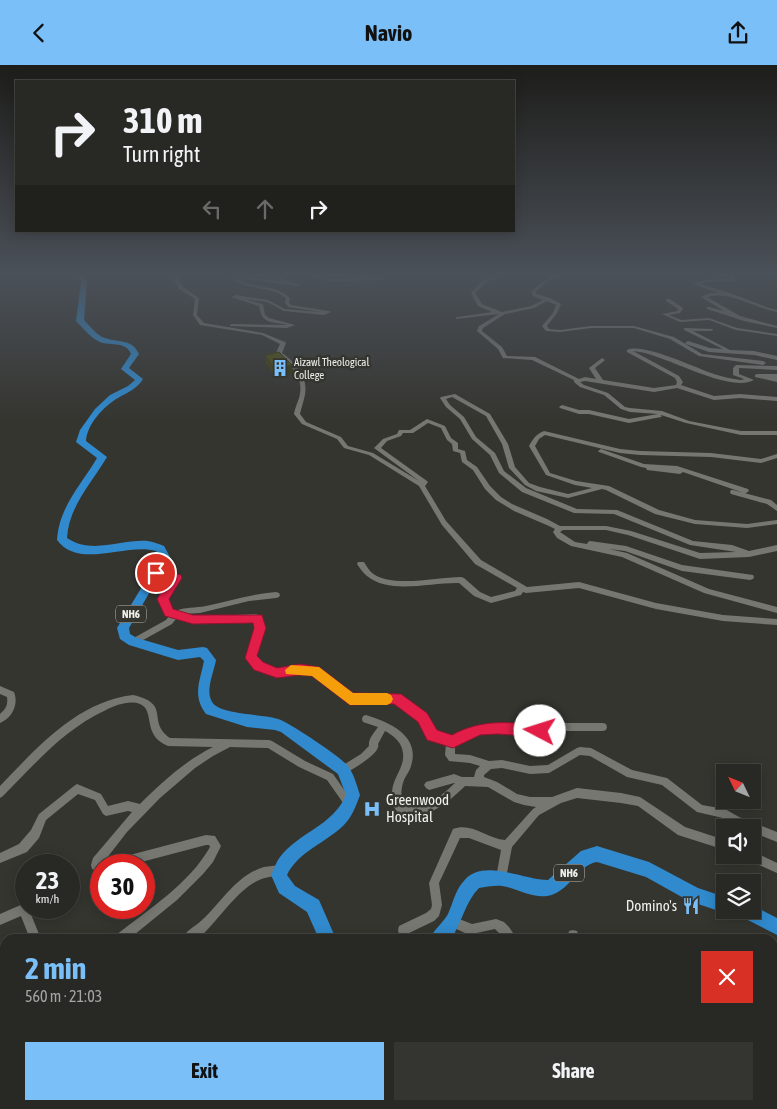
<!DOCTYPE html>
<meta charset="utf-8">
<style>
:root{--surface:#282824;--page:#343431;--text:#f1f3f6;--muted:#a5a6a6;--line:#444441;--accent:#7abff8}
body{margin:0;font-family:"Asap Condensed",sans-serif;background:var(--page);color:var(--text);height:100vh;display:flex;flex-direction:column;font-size:19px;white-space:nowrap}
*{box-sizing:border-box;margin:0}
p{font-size:16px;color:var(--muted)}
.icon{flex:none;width:28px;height:28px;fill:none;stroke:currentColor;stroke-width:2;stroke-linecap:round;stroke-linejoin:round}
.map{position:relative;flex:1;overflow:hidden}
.sheet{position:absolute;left:0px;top:869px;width:778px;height:176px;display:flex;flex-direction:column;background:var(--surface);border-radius:15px 15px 0 0;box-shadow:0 2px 12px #0003,0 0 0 1px var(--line)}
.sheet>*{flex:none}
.guide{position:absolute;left:15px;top:15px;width:500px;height:152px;border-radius:0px;box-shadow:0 2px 12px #0003,0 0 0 1px var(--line);background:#282824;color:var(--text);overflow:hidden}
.needle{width:32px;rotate:313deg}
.controls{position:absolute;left:716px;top:699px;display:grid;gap:10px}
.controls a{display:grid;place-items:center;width:45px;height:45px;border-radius:0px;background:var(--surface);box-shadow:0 2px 12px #0003,0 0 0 1px var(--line);font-size:25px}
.speed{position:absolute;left:15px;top:789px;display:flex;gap:10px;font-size:25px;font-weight:700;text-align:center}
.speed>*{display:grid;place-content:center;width:65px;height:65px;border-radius:50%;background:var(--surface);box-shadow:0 2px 12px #0003,0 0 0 1px var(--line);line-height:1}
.speed small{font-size:12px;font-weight:400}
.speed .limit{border:8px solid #d22;background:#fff;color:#111}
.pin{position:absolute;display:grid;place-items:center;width:42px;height:42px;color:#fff;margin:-21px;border:2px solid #fff;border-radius:50%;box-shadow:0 1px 5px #0007}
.me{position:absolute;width:55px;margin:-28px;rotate:275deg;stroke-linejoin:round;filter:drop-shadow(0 0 4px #0008)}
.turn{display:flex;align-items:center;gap:18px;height:105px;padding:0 25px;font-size:22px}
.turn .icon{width:65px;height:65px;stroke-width:2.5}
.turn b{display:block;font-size:35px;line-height:42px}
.lanes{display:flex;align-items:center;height:48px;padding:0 25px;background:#0003;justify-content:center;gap:25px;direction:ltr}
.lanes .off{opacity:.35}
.round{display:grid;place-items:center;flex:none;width:52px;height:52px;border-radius:0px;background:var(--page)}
.headline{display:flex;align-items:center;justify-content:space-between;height:85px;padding:0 25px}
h1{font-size:30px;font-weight:700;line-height:38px;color:var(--accent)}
.cta{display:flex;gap:10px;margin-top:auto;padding:10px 25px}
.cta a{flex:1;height:58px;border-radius:0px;background:var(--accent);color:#111;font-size:20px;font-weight:700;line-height:58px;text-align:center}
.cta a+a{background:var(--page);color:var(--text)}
header{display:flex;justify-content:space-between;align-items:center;height:65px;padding:0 25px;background:var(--accent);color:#111;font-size:22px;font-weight:700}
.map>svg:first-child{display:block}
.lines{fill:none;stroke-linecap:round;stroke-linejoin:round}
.minor{fill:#777772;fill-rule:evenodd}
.highway{fill:#308acd;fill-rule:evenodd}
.wall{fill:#434111}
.shaded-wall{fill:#37350e}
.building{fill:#4e4c14;stroke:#37350e}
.route{fill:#e11d48;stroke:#92132f}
.slow{fill:#f59e0b}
.labels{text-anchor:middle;stroke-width:5;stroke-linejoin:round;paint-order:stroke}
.far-poi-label{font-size:11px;fill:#efefec;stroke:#353530;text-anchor:start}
.shield{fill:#353530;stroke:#b7b7b4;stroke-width:1}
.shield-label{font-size:11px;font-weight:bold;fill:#efefec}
.near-poi-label{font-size:15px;fill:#efefec;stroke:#353530;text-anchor:start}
</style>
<header><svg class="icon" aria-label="back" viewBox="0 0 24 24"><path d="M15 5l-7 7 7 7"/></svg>Navio<svg class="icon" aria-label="share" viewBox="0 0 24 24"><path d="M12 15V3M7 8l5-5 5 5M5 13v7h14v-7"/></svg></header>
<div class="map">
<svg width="777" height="1044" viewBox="0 0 777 1044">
<rect width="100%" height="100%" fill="#353530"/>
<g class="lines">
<path class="minor" d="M177 209H181L178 215 183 222 199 233 197 250 204 258 263 268 285 277 286 278 282 288C297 299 310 313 304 334 303 339 301 343 300 349L306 357 341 372 348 381 373 388 419 416 374 383 383 374 397 369 399 365H410L427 354 445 361 451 373 458 378V384L465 386 467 395 477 402 490 421 501 432 512 439 547 454 560 461H606L631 466 700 488 736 487 690 480 614 449 574 448 522 427 499 408 490 390 472 374 460 354 446 342 440 333 441 332 455 329 490 349 508 379 515 402 529 418 540 422 568 429 592 423 575 420 546 410 529 381C533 374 536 369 544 366L620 384 640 386 711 388 761 394 777 389V393L761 398 711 392 640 390 620 388 545 370 539 374 535 381 550 408 576 416 609 421 659 445 695 455 747 459 777 455V459L747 463 695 459 655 449 606 425 602 424 568 433 536 426 525 420 509 403 502 379 486 351 452 332 446 334 450 340 464 352 476 372 495 388 504 406 526 423 577 444 617 445 693 476 732 480 749 486 777 480V486L749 492 700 494 628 470 606 465H563L560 467 575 477 587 479 588 477 590 476 626 481 682 500 753 510 754 512 753 514 750 515 682 506 625 486 609 484 627 488 709 524 777 542V548L704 528 622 492 571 481 557 473 553 467 555 464 549 461 514 446 496 435 485 424 473 405 462 397 460 388 453 386 452 379 447 375 441 363 428 358 413 368H403L401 371 387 376 381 383 427 416 428 417 425 421 446 456 481 495 527 522 579 517 656 538 723 550 777 554V560L723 556 656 544 579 523 526 528 523 527 521 530 491 538 474 531 459 518C432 517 390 530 367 511 363 508 360 503 357 499L358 497H364C366 500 368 504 371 507 390 524 437 512 461 512L464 513 480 527 491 532 515 526 517 523 475 499 442 460 419 421 369 390 344 383 337 374 302 359 294 349C295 343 297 339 299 333 305 310 291 302 276 288L280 279 262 270 200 260 193 250 195 234 179 224 174 215Z
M228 209H232C248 226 274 217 290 233L289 238 291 240 329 246 331 247 324 250 284 246 267 237 244 234 263 239 265 250 269 253 295 260 287 263 230 261V260L232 259 288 260C271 256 262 260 259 241L231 232 236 230 268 235 285 244 322 247 288 242 285 238 286 233C267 218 244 228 228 209Z
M237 209H242L247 212 284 217 263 209H269L300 220 298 221 246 214Z
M308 209H314L328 214 362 213 339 210 337 209H349L382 213 384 214 382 215 328 216Z
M499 209H505L488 216 475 228 482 239 502 247 531 241 543 235 533 231 531 227C540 218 551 209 565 209L549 216 535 227 537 229 550 233 561 239 557 248 547 261 549 264 560 265 591 261H634L674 272 702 289 763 296 766 298 763 300 699 291 670 274 634 263H591L560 267 546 266 542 261 553 248 556 240 547 236 534 243 505 249 483 263 482 266 502 282 507 291 535 292 579 314 585 312 596 314 589 303 602 293 605 295 604 296 595 303 603 315 654 323 676 320 677 317 675 313 627 287V285C642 277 696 303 714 309 723 312 732 314 741 315L744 314 733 310V303L736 300 777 301V305L739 303V309L754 315C727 329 664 288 633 286L679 311 683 317 681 320 714 331 740 329 777 332V336L740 333 714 335 677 323 654 327 585 316 580 317 584 320 608 328 625 342 630 343 662 346 689 356 741 366H777V370H741L686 358 661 350H660L662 351 661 352 629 358 589 349H579L560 343 559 342 562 340 579 345H589L629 354 658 349 630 347 621 344 604 330 580 322 574 317V315L532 295 503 293 498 284 477 266 479 261 499 249 456 254V252H458L492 247 478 241 471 228 484 214Z
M730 209H734L735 216 705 217 700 219 730 228 769 243 777 245V247C755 243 728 225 707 232L740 251 777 261V263L744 256 707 244V242H709L724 246 701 232 710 228H718L693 219 705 215 731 214Z
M666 234H670L683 243V244L680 248 669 250 681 255 709 253 737 263 777 269V271L736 265 709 255 680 257 662 249 677 246 678 244 666 236Z
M684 263 713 264V265L711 266H693L730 285 754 286 777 291V295L754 290 709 287 686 279 685 278 688 276 710 283 723 284 684 265Z
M757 309H777V313H773H777V317L755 312V310Z
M601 384 644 399 677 401 748 424 749 426 746 428H744L683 407 680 409 647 405 646 403 641 402 599 387 598 386Z
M731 425H733L771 435 777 440V446L767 439 731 429 730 427Z
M176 508 180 511 167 534 170 543 175 546C185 542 195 543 206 541 229 536 252 529 276 527L279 528 280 530 279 532 276 533 249 536 200 548 183 549 193 552 256 549 259 550 263 555 262 572 255 592 261 599 277 604 300 601 318 604 353 630 396 629 399 630 426 650 435 667 452 673 470 663 497 659 540 662 562 658H603L606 659 607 662 606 665 603 666H562L540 670 497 667 472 671 455 681V689L470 690 489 696 502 695 530 701 548 700 577 683 580 682 591 683 632 705 667 713 702 740 725 744 739 752 777 767V777L752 767V762H740L723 753 697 747 662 720 627 712 590 691 580 690 549 708 530 709 502 703 491 704 484 710V712L497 717 517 729 530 732H552L577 723 621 728 640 732 685 762 725 775V785L678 770 638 741 621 738 577 733 561 738 539 750 512 782 506 813 505 817 501 818 497 817 496 813 501 785 469 773H460L439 818 442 840 439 851 434 856 407 869 403 870 399 869 398 865 399 861 426 848 431 844 432 840 429 818 453 764C472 757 487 774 505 775L533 744 536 742 524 740 514 737 488 722 465 721C451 735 420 762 399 748 392 742 391 736 392 727 393 712 405 702 403 688 402 678 395 672 387 667L385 666 378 679C378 680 379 681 378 682 377 690 351 706 343 709L340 708 338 705 340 702 361 689 369 681C368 674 374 668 378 662L363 657 362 654 363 651 366 650C388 657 421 670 411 701 410 706 406 710 404 715 401 722 401 730 402 738 420 751 442 730 455 718H454L429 725 426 723 424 720 426 717 454 709 462 712H474L476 705 480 701 470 698 449 696 445 690 446 679 429 673 420 656 394 637 351 638 348 637 313 609 300 607 277 612 255 603 247 593 254 572V555L193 558 176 554 172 559 136 579 133 580 130 579 129 577 130 575 166 555 169 551 164 547 159 534 170 514 153 516 150 515 149 513 150 511Z
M0 621 14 627C19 640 12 653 0 658V649C6 644 8 640 7 632L0 629Z
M133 630C172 639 146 656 170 673L269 675 272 676 305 696 333 709 352 736 354 739 352 742 349 744 346 742 327 715 299 702 268 683 230 682 213 691 195 703 160 733 127 767 103 798 105 800H101V807L92 804 91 800 93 793 132 747 128 746 106 751 103 749 95 735 78 729 46 755 39 773 27 787 0 798V788L19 779 31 765 39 749 74 721 77 719 101 729 108 741 128 736 140 739C162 717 185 696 213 682L168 681C141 670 156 646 140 639 129 635 116 640 106 645 63 665 36 698 3 731L0 733V721C37 683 76 637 133 630Z
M206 770 215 771 221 781 213 797 203 809 177 835 129 874H115L116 870C149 844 189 819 210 782L209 780H206L130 800H106L107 796Z
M752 786 777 798V808L746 794 745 790H752Z
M280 800 284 801 285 805 284 809C275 812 266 811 257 816 236 827 220 853 203 869L197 874H182C185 866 196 861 202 855 222 837 236 810 264 802 269 801 275 801 280 800Z
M23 839 26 840V842H28L41 874H30L21 851 0 860V849Z
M454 852 472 859 496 854 504 857 509 862 517 874H505L495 864 472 869 465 868 450 861 449 857 450 853Z
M573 865 577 866 580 874H569L568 870 569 866Z
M772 920 777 924V942L772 939Z
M772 995 777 998V1017L772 1015Z
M115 1040H127L126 1044H114Z
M172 1040H186L185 1044H171Z
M214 1040H226L225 1044H213Z
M357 1040H371L370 1044H356Z
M382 1040H396L395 1044H381Z
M419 1040H433L432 1044H418Z
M650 1040H663L664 1044H651Z"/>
<path class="highway" d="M79 209H85L87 217 84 255C90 261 97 271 105 273 118 278 132 273 139 289L129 303 143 314C137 324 128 327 118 333 104 341 87 359 86 376L107 392C91 419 69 441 67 473 92 490 121 474 148 476 154 477 159 479 164 481L170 492 129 563 130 569 137 573 178 585 203 582 207 583 216 595C214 607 205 625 212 637 220 650 264 649 278 654 289 657 342 693 348 701 354 709 357 721 360 730 356 741 352 752 343 761 325 778 298 787 287 810L295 821 319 835 336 874H319L307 847 279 828 271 810C274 804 276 797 280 792 299 767 333 761 346 730L338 709 281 667 275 665 247 662 206 649C192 631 200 616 204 596L200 592 178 595 129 580 120 574 117 563 160 492 156 486C127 477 79 505 57 475 59 442 81 420 97 393L76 377 80 365 95 344 110 330 128 321 135 315 121 304 131 289C126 275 108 282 98 276 90 272 82 262 76 256L81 217 78 211Z
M597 781 649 797 698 823 725 832V845L731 846 725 848 689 836 646 812 597 797C577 800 569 828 547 831 531 833 517 823 502 821 495 820 486 822 479 823 465 837 462 858 451 874H430C434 864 443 858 448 849 453 838 455 826 463 817 482 792 523 815 548 815L581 786Z
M752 840 777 853V870L740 851 738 845H752Z
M299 1040H319L318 1044H298Z"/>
</g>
<path class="wall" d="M265 290 293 308 276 312 266 298Z
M687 835 697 845 696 847 685 843 686 836Z"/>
<path class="shaded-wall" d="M292 300 293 308 276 312 274 304Z"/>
<path class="building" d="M279 287 292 300 274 304 265 290Z
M687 835 698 839 697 845 687 841Z"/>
<linearGradient id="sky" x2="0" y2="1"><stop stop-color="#1d1d1a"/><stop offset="0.59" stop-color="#4b5159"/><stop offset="1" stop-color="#4b5159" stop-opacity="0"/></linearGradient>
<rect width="777" height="355" fill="url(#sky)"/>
<path class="route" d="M156 504 162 507 167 506 181 510 182 513 169 534 173 544 193 550H262L266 563 257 591 263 597 277 603 300 599 319 602 353 628 401 629 427 648 437 665 452 670C481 654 508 657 540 660L545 661 547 666 545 670 540 672 497 669 480 670 453 683 427 675 418 657 394 639 350 640 312 611 300 610 277 613 254 605 245 593 254 563 253 558 193 559 165 551 157 534 169 515 149 516V510Z"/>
<path class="slow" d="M291 600 319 602 353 628H387L391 630 393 634 391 638 387 640H350L312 611 286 609 285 605Z"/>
<defs>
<g id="building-bare" transform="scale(1.35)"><path d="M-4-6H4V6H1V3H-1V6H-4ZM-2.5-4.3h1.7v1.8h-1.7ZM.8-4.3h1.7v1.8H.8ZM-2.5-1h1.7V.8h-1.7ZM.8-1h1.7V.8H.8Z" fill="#7abff8" stroke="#353530" stroke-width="2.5" paint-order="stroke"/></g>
<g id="hospital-bare" transform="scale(1.35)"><path d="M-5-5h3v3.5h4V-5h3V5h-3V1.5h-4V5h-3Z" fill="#7abff8" stroke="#353530" stroke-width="2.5" paint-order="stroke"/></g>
<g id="restaurant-bare" transform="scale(1.35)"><path d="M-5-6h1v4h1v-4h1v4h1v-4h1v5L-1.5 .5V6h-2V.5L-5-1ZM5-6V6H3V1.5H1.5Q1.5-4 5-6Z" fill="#7abff8" stroke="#353530" stroke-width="2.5" paint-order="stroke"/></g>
</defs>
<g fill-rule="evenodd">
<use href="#building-bare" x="280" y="303"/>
<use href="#hospital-bare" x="372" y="744"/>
<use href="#restaurant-bare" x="691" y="841"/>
</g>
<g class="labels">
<g class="far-poi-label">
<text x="294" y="301">Aizawl Theological<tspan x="294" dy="13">College</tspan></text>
</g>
<g class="shield">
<rect x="116" y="540.5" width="30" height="17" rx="4"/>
<rect x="554" y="799.5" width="30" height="17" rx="4"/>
</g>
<g class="shield-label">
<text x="131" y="553">NH6</text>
<text x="569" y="812">NH6</text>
</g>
<g class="near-poi-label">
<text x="386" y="740">Greenwood<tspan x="386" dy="17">Hospital</tspan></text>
<text x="677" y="846" text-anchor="end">Domino's</text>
</g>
</g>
</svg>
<div class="controls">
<a><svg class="needle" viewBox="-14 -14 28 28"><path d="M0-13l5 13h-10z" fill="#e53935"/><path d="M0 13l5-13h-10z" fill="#a5a6a6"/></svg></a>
<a><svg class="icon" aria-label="sound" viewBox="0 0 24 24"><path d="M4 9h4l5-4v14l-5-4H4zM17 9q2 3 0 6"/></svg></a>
<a><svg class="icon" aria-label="layers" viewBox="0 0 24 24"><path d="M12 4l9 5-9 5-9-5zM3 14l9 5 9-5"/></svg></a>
</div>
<div class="speed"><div>23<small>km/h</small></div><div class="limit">30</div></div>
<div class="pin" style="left:156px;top:508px;background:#d93025"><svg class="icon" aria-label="arrive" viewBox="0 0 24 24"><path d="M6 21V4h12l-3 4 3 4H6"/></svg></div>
<svg class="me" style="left:540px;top:666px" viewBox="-20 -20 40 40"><circle r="19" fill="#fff"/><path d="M0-13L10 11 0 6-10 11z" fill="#e11d48"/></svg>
<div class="guide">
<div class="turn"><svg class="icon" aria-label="right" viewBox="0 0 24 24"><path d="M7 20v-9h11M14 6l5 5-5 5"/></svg><div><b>310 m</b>Turn right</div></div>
<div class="lanes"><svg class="icon off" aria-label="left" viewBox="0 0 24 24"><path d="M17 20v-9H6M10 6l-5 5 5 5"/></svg><svg class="icon off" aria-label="ahead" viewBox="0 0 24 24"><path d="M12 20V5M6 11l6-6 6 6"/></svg><svg class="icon" aria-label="right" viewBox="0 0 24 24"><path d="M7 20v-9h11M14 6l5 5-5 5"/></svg></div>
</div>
<section class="sheet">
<div class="headline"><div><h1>2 min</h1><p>560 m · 21:03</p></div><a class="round" style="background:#d93025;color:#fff"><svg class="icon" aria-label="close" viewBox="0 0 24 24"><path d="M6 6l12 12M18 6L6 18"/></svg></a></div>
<div class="cta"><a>Exit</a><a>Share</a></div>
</section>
</div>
